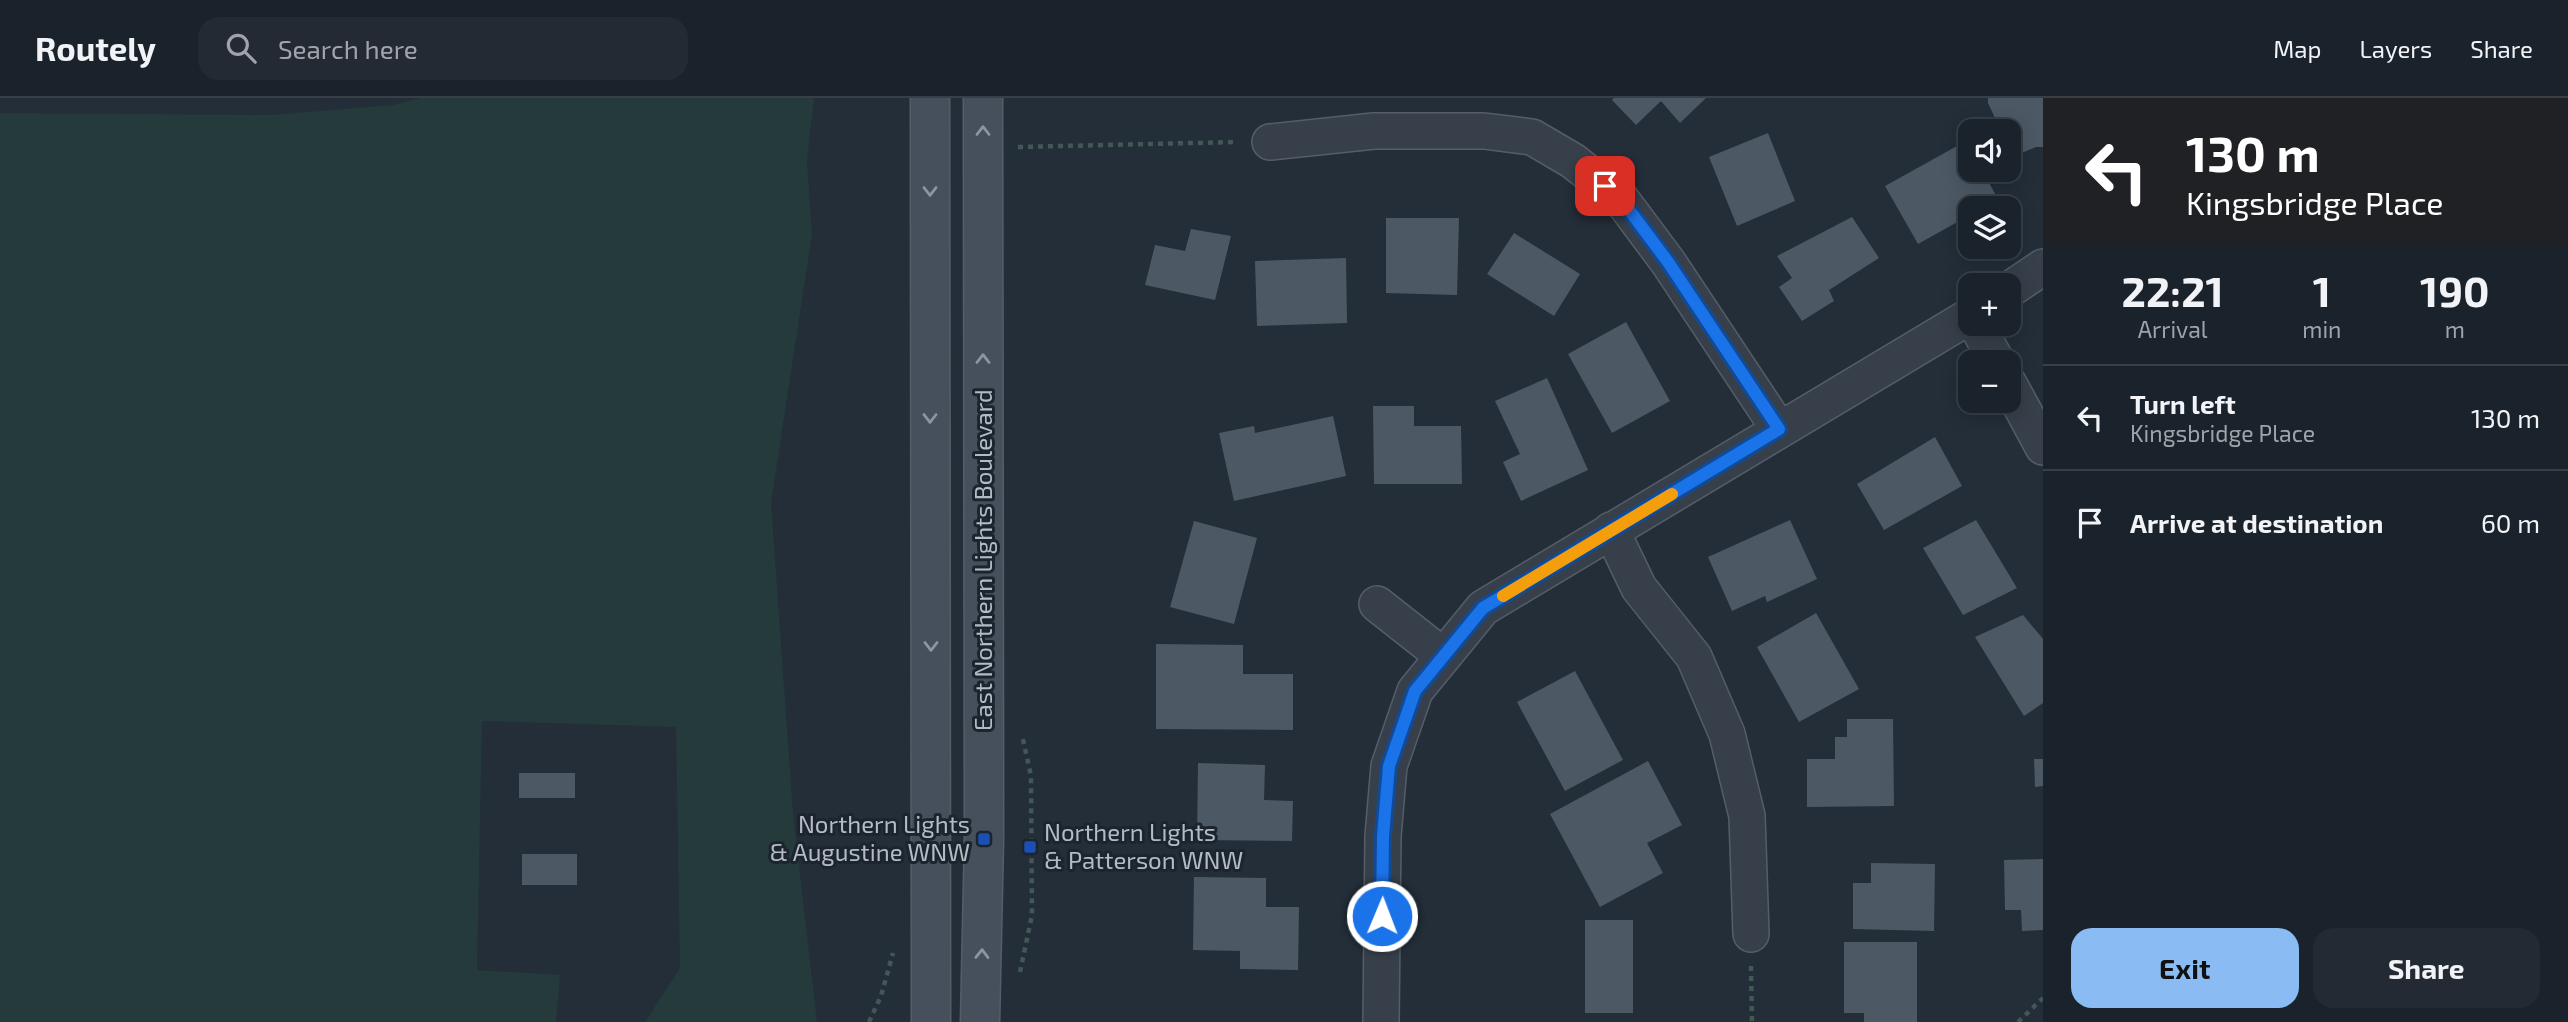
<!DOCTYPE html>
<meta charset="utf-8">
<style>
:root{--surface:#1a222b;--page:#232a33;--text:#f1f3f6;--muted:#9fa4a9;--line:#383f47;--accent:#8abbf2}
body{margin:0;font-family:"Exo 2",sans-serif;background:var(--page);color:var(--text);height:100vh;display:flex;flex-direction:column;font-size:26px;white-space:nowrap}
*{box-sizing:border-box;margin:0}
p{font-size:23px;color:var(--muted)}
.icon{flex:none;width:38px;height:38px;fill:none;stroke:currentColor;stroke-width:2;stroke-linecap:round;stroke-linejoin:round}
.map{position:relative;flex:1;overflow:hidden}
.sheet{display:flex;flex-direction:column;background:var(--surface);width:525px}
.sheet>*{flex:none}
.guide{background:#202124;color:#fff;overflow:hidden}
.buttons{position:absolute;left:1958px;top:21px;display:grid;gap:14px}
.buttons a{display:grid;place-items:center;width:63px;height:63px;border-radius:14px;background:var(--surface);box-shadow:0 4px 18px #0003,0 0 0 2px var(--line);font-size:35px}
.pin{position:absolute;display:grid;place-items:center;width:60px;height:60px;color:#fff;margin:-30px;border-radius:14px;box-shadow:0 4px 10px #0006}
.me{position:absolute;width:77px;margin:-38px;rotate:1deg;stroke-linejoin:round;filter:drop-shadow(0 0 5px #0008)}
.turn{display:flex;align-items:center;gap:24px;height:147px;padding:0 28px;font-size:32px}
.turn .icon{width:91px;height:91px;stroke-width:2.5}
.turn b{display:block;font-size:49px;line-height:60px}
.eta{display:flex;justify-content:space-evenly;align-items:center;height:119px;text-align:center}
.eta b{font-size:42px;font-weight:700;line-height:49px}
.action{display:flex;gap:14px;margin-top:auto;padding:14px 28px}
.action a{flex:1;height:80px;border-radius:21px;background:var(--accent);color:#111;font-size:28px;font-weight:700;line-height:80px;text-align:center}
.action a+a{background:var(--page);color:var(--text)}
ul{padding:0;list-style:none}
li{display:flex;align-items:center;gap:21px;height:105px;padding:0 28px;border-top:2px solid var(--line)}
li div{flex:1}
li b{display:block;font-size:26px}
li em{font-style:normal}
header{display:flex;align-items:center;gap:42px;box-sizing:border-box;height:98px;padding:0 35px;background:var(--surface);border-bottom:2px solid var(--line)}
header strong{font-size:33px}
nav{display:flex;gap:38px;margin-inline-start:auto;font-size:24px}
.search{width:490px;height:63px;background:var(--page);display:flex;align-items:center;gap:18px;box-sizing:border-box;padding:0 24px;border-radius:21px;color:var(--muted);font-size:26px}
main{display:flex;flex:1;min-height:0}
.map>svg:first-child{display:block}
.green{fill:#253a3a}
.building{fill:#4c5965}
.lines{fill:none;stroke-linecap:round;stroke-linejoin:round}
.minor-casing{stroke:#555e67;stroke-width:38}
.secondary-casing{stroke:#555e67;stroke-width:41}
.path{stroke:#435757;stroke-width:4.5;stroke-dasharray:5 5;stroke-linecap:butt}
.minor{stroke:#37404a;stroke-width:35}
.secondary{stroke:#45505c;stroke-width:38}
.oneway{stroke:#8c96a1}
.route-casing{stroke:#114b97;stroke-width:18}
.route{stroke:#1a73e8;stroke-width:12}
.slow{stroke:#f59e0b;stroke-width:12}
.transit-dot{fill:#1a4fb4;stroke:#1c252e;stroke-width:2.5}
.labels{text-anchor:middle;stroke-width:6;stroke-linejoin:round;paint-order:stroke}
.street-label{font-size:24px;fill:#b2bbc6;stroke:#1c252e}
.poi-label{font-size:24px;fill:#b2bbc6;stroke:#1c252e;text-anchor:end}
</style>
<header>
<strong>Routely</strong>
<div class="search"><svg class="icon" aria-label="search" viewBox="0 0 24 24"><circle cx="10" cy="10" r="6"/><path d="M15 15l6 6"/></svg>Search here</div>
<nav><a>Map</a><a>Layers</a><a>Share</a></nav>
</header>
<main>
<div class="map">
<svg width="2043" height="924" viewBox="0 0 2043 924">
<rect width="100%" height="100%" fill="#232e39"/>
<path class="green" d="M421 0H814L807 63 812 136 771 405 793 715 817 924H645L680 870 676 629 482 623 477 872 560 877 556 924H0V15L272 17 393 7Z"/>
<path class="building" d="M1614 0H1706L1680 25 1661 3 1636 27 1612 2Z
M1988 0H2043V49H2036L2024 54 2011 55 2009 33H2001L1988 5Z
M1768 35 1795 103 1737 128 1709 59Z
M1966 43 1970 52V72H1982L1998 101 1982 110H1970V117L1918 146 1885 88Z
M1852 119 1879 160 1829 192 1834 203 1802 223 1779 189 1792 180 1777 158Z
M1386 120H1459L1457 197 1386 195Z
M1191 131 1231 138 1215 202 1145 187 1155 147 1185 153Z
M1514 135 1580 176 1554 218 1487 176Z
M1346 160 1347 225 1257 228 1255 163Z
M1626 224 1670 303 1612 335 1568 256Z
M1547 280 1588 372 1521 403 1503 364 1520 356 1495 303Z
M1373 308H1414V328H1461L1462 386H1374Z
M1333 318 1346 378 1234 403 1219 335 1254 328 1255 335Z
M1935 339 1962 388 1884 432 1857 386Z
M1790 422 1817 481 1767 504 1765 498 1732 513 1708 459Z
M1976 422 2017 490 1963 517 1923 450Z
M1194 423 1257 440 1234 526 1170 509Z
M1816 515 1859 591 1799 624 1757 549Z
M2023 517 2043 541V605L2024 618 1975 539Z
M1156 546 1243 547V576H1293V632L1156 631Z
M1575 573 1623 662 1565 693 1517 604Z
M1847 621H1893L1894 708 1807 709V661H1835V639H1847Z
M2034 661H2043V688L2035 689Z
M1648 663 1682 727 1647 745 1663 775 1600 809 1550 716Z
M1198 665 1265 667 1264 702 1293 703 1292 743 1197 742Z
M519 675H575V700H519Z
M522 756H577V787H522Z
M2043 761V832L2022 833 2021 812H2005L2004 762Z
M1871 765 1935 766 1934 833 1853 831V785H1871Z
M1194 779 1266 780V809H1299L1298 872 1240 871V853L1193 852Z
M1585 822H1633V915H1585Z
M1844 844H1917V924H1864V915H1844Z"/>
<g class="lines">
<g class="minor-casing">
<path id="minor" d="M1270 44 1374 33H1484L1532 39 1573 63 1621 101 1668 164 1779 331
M2009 192 2043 169
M1976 226 1997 264
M2009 286 2043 349
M1611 432 1639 490 1694 559 1727 636 1747 718 1751 836
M1377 506 1443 558
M1381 924 1383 738 1389 668 1415 593 1483 510 1970 218"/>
</g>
<g class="secondary-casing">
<path id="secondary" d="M930 0 931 924
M980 924 984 741 983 0"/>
</g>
<path class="path" d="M1018 49 1237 44
M1751 868 1752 924
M1020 874 1032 817 1031 678 1022 637
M869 924 881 898 893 855
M2018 924 2043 900"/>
<use href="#minor" class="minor"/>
<use href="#secondary" class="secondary"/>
</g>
<defs><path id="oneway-chevron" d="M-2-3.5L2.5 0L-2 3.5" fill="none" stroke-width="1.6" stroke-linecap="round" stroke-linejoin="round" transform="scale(1.75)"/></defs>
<g class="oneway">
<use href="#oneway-chevron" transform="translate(983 33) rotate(-90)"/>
<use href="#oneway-chevron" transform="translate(930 93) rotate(90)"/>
<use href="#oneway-chevron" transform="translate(983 261) rotate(-90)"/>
<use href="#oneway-chevron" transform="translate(930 320) rotate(90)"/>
<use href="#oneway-chevron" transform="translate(931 548) rotate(90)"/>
<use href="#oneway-chevron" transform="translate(982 856) rotate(-89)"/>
</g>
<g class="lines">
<g class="route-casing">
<path id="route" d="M1382 818 1383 738 1389 668 1415 593 1483 510 1779 331 1668 164 1621 101 1605 88"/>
</g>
<use href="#route" class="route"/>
<path class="slow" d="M1503 498 1672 396"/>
</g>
<g class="transit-dot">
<rect x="977" y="734" width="14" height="14" rx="3.5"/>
<rect x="1023" y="742" width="14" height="14" rx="3.5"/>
</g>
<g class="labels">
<g class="street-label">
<text transform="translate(984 462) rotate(-90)" y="8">East Northern Lights Boulevard</text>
</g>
<g class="poi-label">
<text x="970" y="735">Northern Lights<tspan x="970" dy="28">&amp; Augustine WNW</tspan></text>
<text x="1044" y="743" text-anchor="start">Northern Lights<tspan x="1044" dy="28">&amp; Patterson WNW</tspan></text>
</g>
</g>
</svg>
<div class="buttons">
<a><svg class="icon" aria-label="sound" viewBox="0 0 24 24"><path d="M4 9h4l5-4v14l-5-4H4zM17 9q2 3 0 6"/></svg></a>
<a><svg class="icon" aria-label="layers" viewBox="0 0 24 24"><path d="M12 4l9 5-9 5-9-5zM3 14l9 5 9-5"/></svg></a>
<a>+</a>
<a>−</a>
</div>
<div class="pin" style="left:1605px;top:88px;background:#d93025"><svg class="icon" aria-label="arrive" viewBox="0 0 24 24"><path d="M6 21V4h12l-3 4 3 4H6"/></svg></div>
<svg class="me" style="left:1382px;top:818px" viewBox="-20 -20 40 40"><circle r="17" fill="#1a73e8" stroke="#fff" stroke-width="3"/><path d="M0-11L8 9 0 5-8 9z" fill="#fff"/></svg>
</div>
<section class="sheet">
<div class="guide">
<div class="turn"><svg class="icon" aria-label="left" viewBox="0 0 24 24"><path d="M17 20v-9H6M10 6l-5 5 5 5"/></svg><div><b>130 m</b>Kingsbridge Place</div></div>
</div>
<div class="eta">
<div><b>22:21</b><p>Arrival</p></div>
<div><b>1</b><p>min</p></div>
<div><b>190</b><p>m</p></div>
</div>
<ul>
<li><svg class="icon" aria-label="left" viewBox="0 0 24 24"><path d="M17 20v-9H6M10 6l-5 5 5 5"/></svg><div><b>Turn left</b><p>Kingsbridge Place</p></div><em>130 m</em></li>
<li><svg class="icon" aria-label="arrive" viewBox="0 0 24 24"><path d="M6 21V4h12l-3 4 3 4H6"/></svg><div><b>Arrive at destination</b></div><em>60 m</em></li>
</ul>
<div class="action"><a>Exit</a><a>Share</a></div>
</section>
</main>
